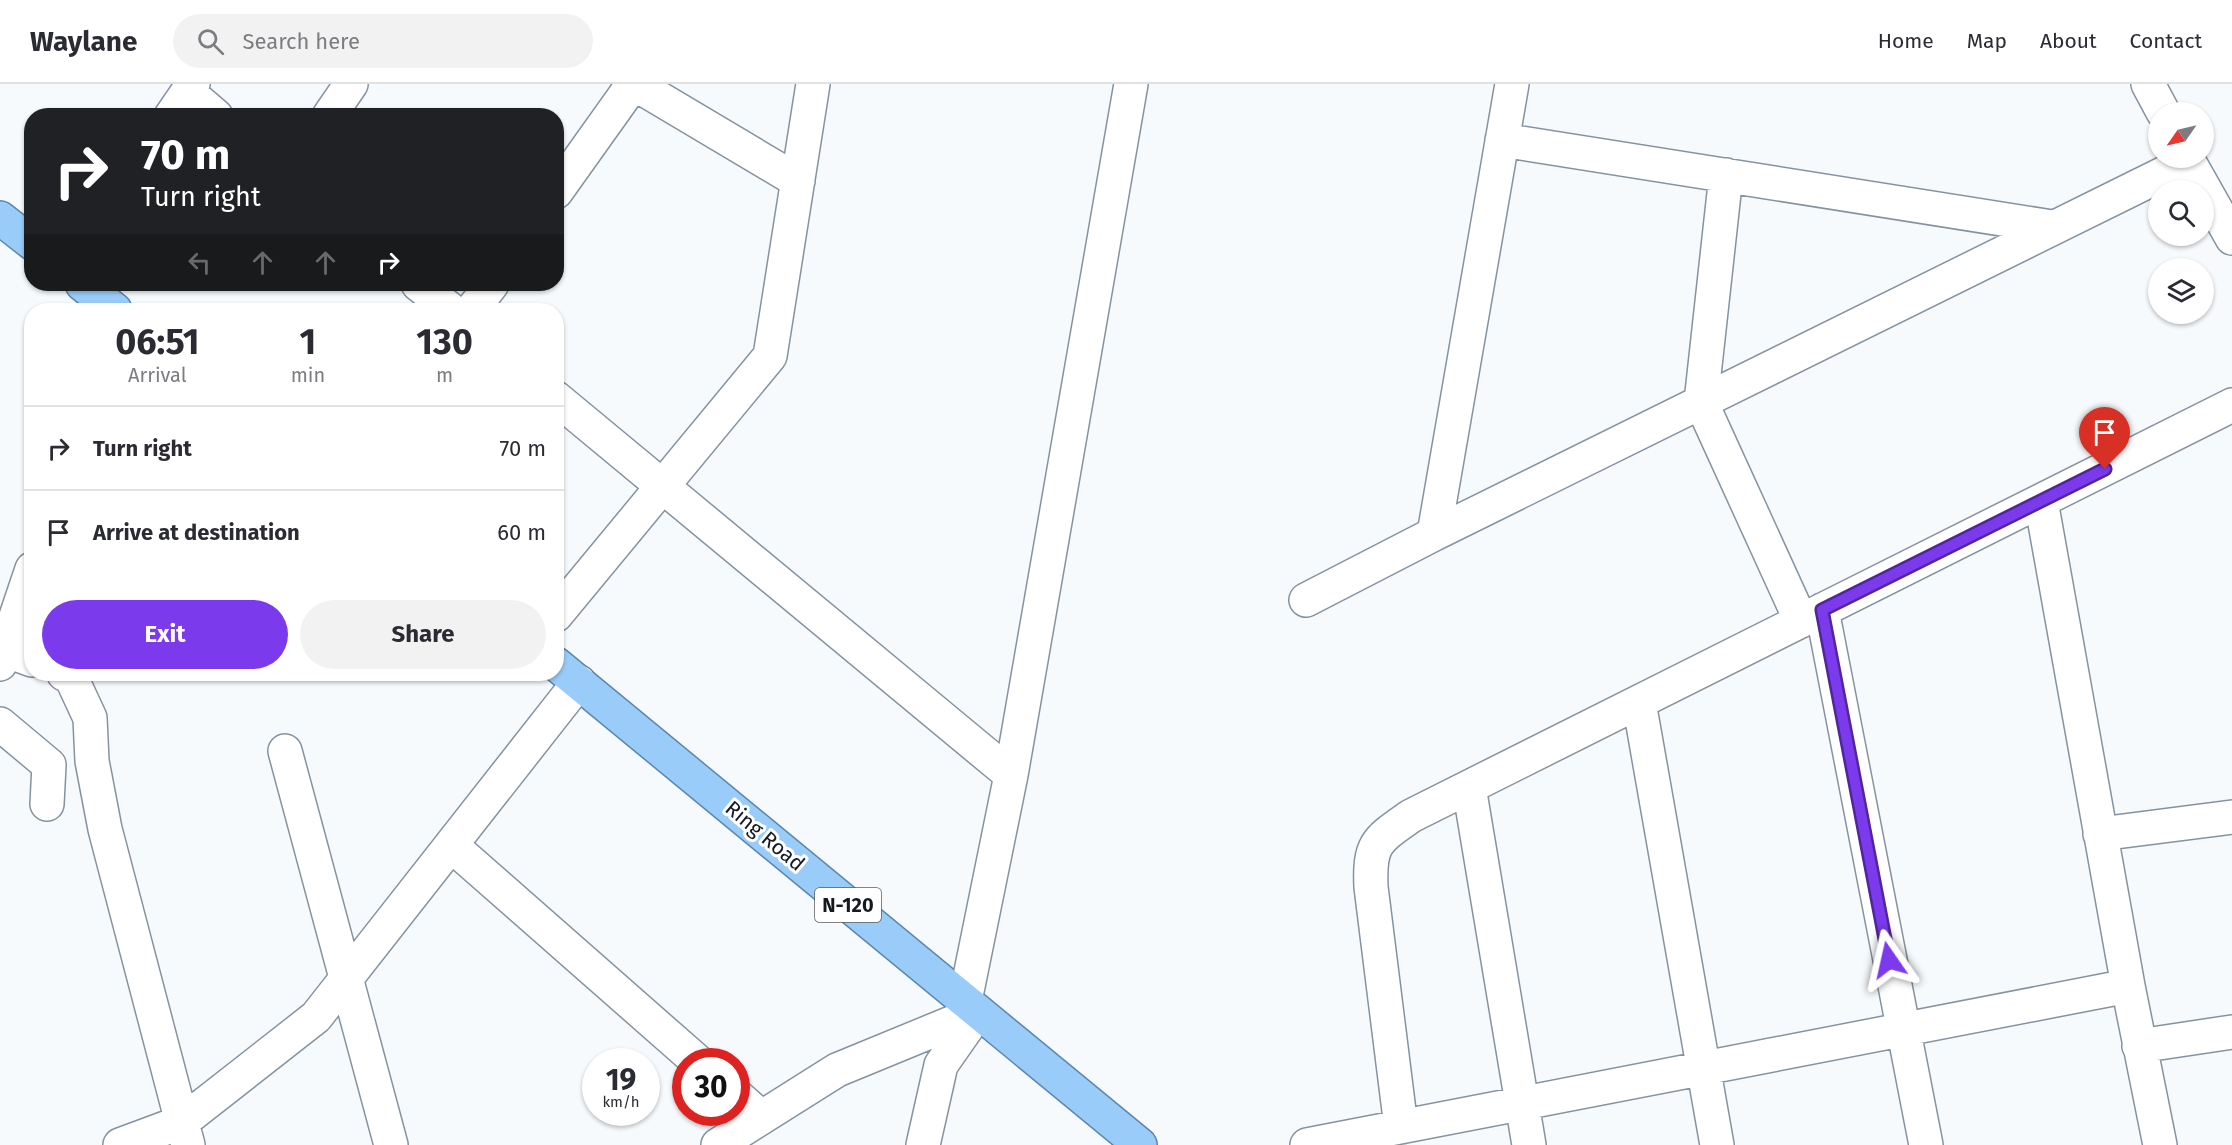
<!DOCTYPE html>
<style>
:root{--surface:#fff;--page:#f2f2f3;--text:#2b2b33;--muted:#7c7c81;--line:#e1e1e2;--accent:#7c3aed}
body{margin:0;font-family:"Fira Sans",sans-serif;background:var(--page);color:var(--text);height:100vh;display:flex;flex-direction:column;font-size:22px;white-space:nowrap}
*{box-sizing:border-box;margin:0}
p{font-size:20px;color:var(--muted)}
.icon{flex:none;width:33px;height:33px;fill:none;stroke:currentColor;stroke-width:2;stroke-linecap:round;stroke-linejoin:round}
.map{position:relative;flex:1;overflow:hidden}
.details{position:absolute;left:24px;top:219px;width:540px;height:378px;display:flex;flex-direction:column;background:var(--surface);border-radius:24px;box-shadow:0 2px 4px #0004}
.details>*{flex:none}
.top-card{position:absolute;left:24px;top:24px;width:540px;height:183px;border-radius:24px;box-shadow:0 2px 4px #0004;background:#202124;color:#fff;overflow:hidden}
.needle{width:39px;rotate:236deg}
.buttons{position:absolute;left:2148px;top:18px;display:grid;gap:12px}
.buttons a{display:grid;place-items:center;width:66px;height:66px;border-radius:50%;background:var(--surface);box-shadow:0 2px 4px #0004;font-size:30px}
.speed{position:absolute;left:582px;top:964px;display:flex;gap:12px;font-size:30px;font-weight:700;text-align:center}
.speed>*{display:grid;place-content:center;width:78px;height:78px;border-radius:50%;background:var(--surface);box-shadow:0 2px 4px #0004;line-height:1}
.speed small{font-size:15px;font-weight:400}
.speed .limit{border:9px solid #d22;background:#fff;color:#111}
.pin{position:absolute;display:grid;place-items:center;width:51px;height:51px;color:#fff;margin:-62px -26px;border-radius:50% 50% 50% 0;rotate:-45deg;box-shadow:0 0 6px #0007}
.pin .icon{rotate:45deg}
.me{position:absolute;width:66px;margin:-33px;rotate:349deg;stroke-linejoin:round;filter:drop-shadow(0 0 4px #0008)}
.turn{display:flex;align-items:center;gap:21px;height:126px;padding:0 18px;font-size:27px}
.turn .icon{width:78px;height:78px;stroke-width:2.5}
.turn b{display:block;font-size:42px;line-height:51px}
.lanes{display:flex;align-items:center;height:57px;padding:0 18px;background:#0003;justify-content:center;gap:30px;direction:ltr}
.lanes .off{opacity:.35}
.eta{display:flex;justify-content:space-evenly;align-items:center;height:102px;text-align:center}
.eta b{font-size:36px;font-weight:700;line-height:42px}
.cta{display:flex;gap:12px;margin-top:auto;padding:12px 18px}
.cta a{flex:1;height:69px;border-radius:36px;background:var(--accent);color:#fff;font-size:24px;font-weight:700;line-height:69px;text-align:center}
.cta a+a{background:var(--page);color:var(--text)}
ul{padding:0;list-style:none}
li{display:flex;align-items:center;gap:18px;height:84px;padding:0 18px;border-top:2px solid var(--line)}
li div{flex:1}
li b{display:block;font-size:22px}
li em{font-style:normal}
header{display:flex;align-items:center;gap:36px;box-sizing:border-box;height:84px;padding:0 30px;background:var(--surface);border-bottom:2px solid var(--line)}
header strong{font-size:28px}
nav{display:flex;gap:33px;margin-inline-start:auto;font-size:21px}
.search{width:420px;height:54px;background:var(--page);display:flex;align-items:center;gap:15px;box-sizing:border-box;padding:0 21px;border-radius:33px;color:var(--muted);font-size:22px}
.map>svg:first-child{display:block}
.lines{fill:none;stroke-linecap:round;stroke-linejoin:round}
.minor-casing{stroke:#8593a0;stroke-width:36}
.trunk-casing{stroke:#5b86ad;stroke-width:36}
.minor{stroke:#fff;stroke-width:33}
.trunk{stroke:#9accfa;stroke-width:33}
.route-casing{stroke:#51269a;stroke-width:15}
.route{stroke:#7c3aed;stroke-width:10}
.labels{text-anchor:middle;stroke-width:6;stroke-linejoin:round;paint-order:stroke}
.shield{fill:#fff;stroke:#5a5f62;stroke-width:1.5}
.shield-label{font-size:20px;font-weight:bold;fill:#141a1f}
.street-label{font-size:21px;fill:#141a1f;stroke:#fff}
</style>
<header>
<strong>Waylane</strong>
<div class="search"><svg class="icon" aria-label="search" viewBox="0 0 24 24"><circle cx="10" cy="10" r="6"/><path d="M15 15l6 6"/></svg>Search here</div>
<nav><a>Home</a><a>Map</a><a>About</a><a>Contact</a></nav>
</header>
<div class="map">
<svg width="2232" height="1061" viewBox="0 0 2232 1061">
<rect width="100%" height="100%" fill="#f7fafc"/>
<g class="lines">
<g class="minor-casing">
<path id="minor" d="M635 0 798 97
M1512 0 1434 450 2189 77
M2148 0 2163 28
M188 8 216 32
M171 32 193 0
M329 32 351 0
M1502 56 2052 143
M2187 74 2232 154
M1726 91 1701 318 1801 537
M556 108 633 0
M418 200 451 226
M472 226 492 200
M556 314 1011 691
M2041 417 2128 902 2160 1061
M1306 516 1434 450
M1822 526 1926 1061
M556 531 770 272 813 0
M5 566 32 576
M0 580 32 485
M64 590 71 593 90 634 92 677 105 745 188 1061
M1639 618 1717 1061
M0 640 49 681 47 720
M285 667 391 1061
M1469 703 1529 1061
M2100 750 2232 733
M451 761 698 978
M965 917 1011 691 1131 0
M2139 962 2232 948
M736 1011 761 1033
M1401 1043 1371 803C1369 759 1377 756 1411 732L2232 321
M120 1061 182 1038 316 933 579 598
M718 1061 837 986 978 928
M923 1061 941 981 978 928
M1307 1061 2128 902"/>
</g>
<g class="trunk-casing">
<path id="trunk" d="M0 134 32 159
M82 200 115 226
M556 580 1140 1061"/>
</g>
<use href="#minor" class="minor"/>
<use href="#trunk" class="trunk"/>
</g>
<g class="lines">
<g class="route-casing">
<path id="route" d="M1889 876 1822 526 2105 385"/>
</g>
<use href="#route" class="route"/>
</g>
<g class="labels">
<rect class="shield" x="815" y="804" width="66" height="34" rx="4.5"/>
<g class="shield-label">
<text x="848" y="828">N-120</text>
</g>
<g class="street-label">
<text transform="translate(765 752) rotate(40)" y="7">Ring Road</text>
</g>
</g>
</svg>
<div class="buttons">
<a><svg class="needle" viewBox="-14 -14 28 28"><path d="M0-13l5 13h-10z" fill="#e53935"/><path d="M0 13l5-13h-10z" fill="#7c7c81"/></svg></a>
<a><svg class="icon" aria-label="search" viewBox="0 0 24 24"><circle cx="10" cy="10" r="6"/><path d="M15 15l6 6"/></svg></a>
<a><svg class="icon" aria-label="layers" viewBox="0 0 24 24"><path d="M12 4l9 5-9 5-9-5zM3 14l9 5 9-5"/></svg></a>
</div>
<div class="speed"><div>19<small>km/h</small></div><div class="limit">30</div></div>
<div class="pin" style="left:2105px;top:385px;background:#d93025"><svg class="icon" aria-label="arrive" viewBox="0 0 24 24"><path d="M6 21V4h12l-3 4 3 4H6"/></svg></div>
<svg class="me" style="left:1889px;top:876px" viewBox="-20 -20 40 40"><path d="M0-17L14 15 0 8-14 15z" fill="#7c3aed" stroke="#fff" stroke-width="4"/></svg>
<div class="top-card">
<div class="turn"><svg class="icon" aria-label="right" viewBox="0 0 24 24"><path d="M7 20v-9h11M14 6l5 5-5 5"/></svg><div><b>70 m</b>Turn right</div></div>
<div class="lanes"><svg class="icon off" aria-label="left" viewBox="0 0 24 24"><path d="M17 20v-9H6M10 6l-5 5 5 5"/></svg><svg class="icon off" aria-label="ahead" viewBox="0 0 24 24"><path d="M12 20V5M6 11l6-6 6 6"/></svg><svg class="icon off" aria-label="ahead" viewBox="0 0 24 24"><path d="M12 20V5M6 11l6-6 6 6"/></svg><svg class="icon" aria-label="right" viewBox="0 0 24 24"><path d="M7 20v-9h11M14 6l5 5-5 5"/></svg></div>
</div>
<section class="details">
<div class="eta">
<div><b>06:51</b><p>Arrival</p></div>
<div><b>1</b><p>min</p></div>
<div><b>130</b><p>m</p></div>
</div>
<ul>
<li><svg class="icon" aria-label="right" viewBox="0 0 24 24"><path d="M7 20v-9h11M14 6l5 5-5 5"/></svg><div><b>Turn right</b></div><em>70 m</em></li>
<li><svg class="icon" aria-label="arrive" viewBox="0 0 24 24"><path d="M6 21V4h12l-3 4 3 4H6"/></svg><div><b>Arrive at destination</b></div><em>60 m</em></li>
</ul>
<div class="cta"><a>Exit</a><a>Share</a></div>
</section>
</div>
